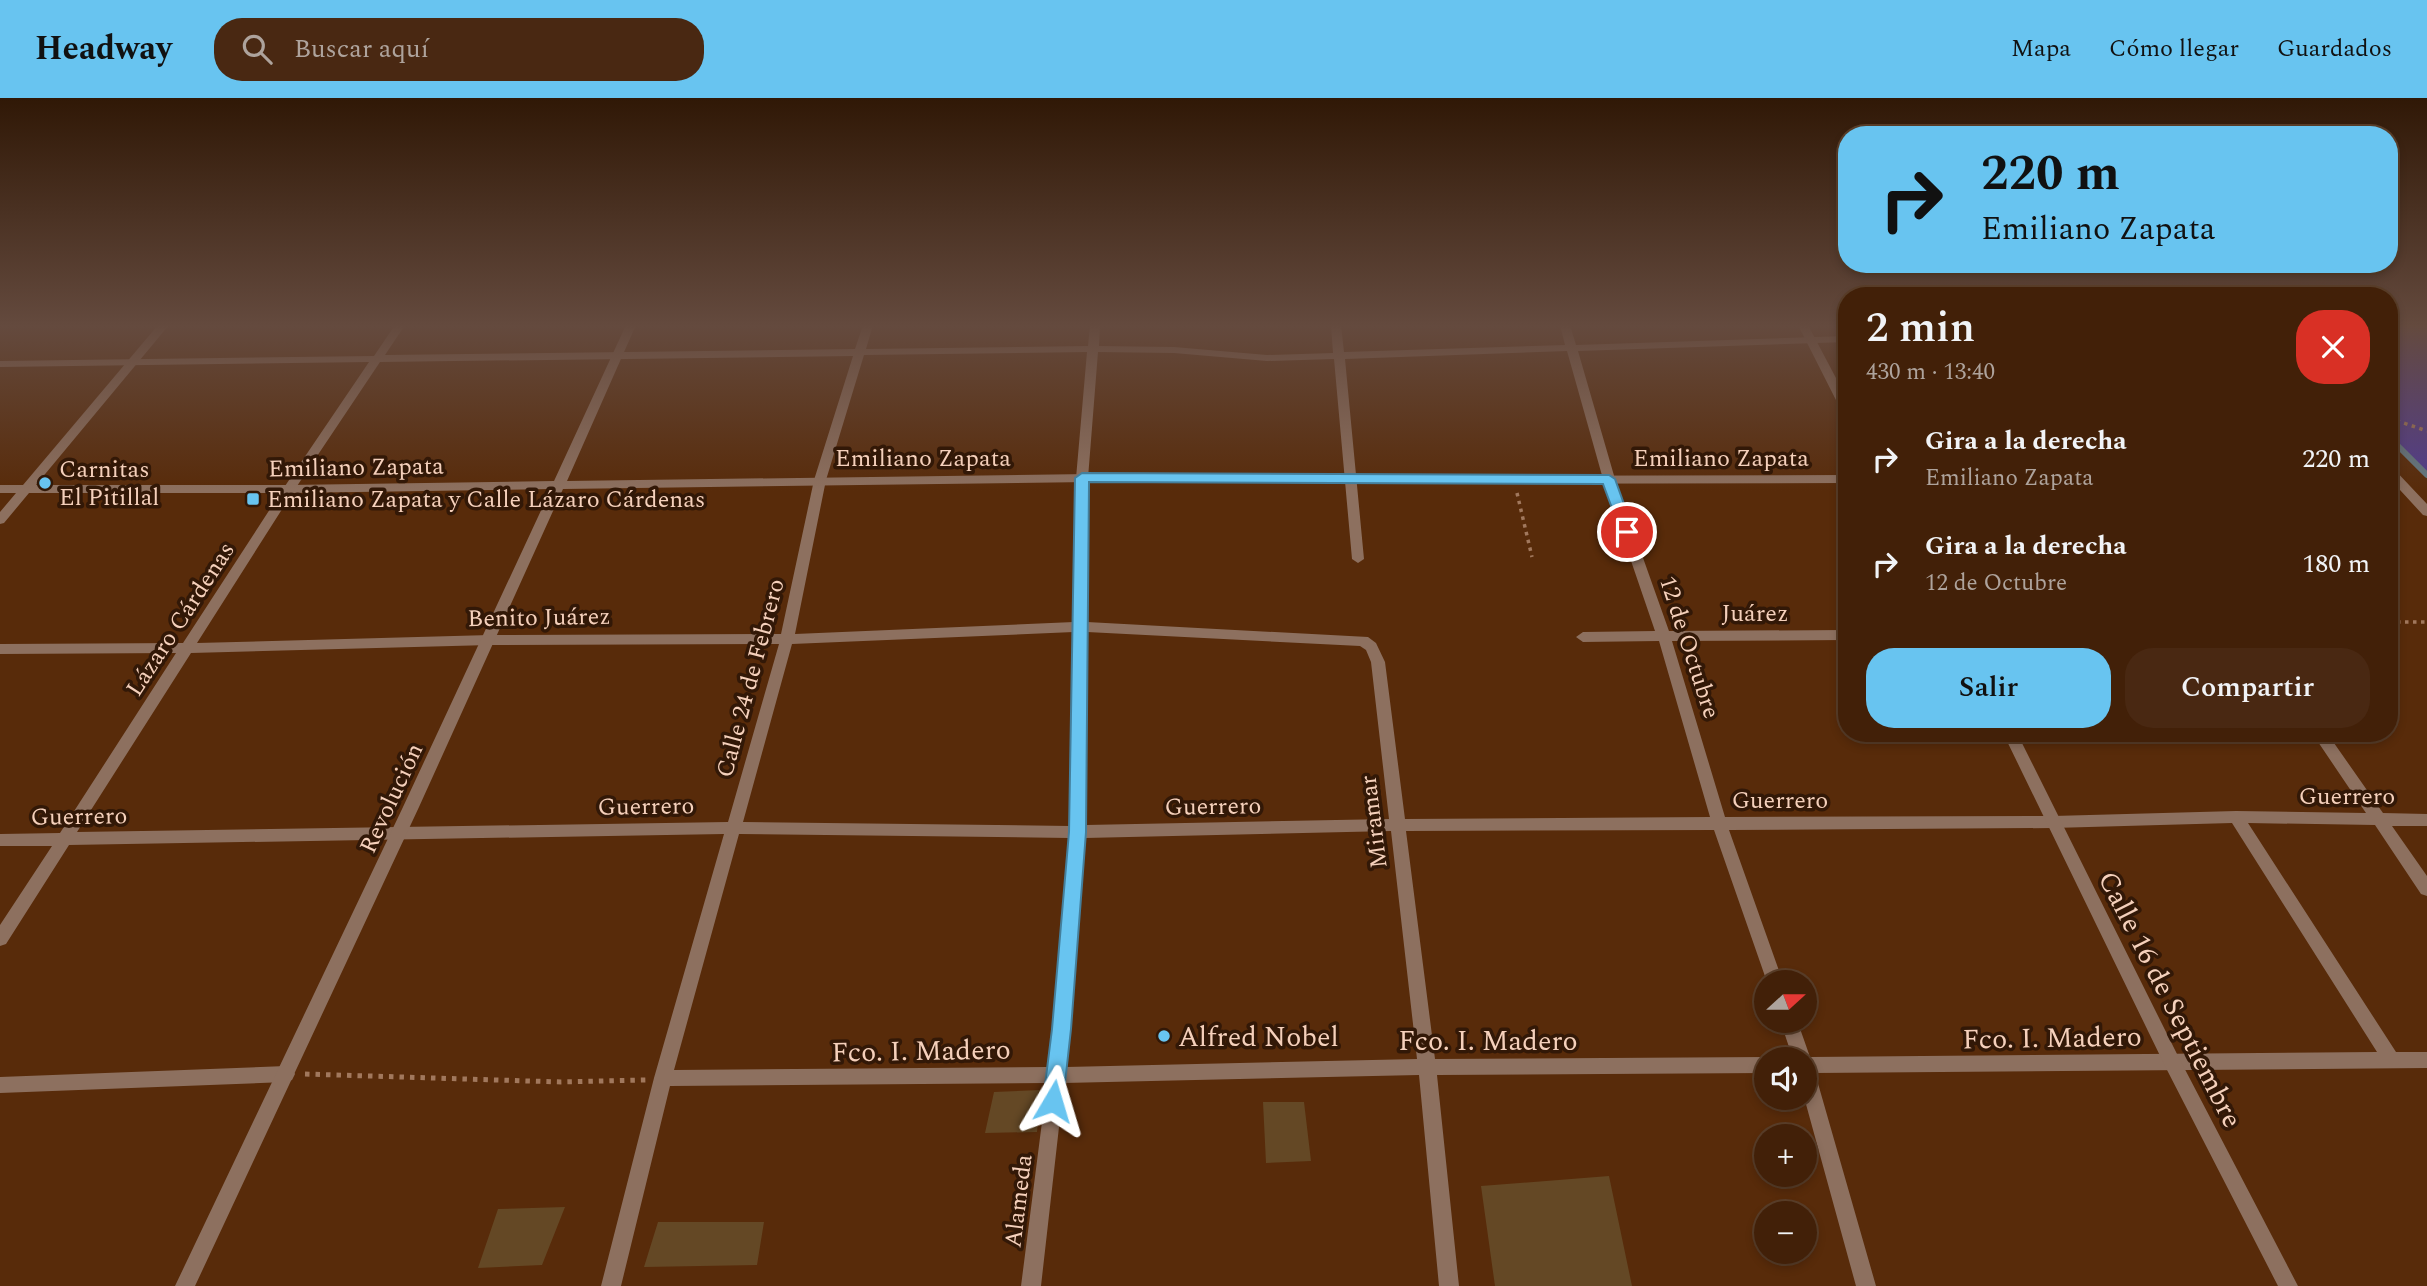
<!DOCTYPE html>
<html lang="es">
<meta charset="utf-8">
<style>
:root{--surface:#422008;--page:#492812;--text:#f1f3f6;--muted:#aea39c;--line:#5a3e29;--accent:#68c4f0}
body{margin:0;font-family:Spectral,serif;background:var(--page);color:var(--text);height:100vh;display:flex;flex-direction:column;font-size:26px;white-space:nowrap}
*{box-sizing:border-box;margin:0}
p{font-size:23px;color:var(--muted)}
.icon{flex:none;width:38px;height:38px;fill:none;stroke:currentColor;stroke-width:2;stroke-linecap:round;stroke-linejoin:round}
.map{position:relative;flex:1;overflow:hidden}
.sheet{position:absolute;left:1838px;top:189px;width:560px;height:455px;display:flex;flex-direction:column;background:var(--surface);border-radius:28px;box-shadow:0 4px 10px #0003,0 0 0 2px var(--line)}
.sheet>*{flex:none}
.top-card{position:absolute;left:1838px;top:28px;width:560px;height:147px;border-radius:28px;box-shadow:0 4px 10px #0003,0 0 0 2px var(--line);background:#68c4f0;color:#111;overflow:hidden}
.needle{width:46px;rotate:69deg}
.fabs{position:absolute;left:1754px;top:872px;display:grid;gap:14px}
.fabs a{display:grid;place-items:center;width:63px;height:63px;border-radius:50%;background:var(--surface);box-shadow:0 4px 10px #0003,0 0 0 2px var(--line);font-size:35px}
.pin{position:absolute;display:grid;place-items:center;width:60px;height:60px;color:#fff;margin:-30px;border:4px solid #fff;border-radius:50%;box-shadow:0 2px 7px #0007}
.me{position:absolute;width:77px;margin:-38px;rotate:7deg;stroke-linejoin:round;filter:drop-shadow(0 0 5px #0008)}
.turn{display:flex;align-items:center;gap:24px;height:147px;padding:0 28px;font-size:32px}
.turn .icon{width:91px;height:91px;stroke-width:2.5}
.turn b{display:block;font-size:49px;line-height:60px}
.round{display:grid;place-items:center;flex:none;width:74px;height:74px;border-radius:28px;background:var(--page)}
.summary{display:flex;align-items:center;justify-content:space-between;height:119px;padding:0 28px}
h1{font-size:42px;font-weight:600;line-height:52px}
.cta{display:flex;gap:14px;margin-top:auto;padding:14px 28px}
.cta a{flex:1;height:80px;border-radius:28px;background:var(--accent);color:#111;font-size:28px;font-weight:600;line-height:80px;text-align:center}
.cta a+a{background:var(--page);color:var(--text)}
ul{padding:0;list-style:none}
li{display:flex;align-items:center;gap:21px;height:105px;padding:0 28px}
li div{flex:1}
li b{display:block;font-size:26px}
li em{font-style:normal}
header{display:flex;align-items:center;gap:42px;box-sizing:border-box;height:98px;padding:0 35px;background:var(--accent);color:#111}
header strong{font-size:33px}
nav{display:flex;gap:38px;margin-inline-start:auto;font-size:24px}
.search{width:490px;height:63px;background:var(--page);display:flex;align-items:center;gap:18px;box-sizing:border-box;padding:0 24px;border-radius:28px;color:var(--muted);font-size:26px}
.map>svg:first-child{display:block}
.green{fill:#513c8e}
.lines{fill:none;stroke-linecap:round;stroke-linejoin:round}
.stream{stroke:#637882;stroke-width:6}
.building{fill:#644825}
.path-far1{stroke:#a1785d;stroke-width:3.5;stroke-dasharray:3.5 4.5;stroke-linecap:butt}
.path{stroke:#a1785d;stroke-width:5;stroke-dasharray:4.5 6;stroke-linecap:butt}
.minor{fill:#8d705f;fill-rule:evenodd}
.tertiary{fill:#8d705f;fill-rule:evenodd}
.route{fill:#68c4f0;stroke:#447f9c;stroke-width:2}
.poi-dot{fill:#68c4f0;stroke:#321807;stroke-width:2.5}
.labels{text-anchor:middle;stroke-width:7;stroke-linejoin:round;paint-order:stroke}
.street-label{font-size:24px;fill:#f5d0bb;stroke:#321807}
.poi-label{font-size:24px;fill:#f5d0bb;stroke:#321807;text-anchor:start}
.near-street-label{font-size:28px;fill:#f5d0bb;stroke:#321807}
.near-poi-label{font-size:28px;fill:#f5d0bb;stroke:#321807;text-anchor:start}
</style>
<header>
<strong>Headway</strong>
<div class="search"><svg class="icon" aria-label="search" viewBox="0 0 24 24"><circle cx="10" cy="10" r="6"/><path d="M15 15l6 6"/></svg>Buscar aquí</div>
<nav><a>Mapa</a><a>Cómo llegar</a><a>Guardados</a></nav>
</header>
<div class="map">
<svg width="2427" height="1188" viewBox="0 0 2427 1188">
<rect width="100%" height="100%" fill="#582b0a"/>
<path class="green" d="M2389 227H2427V377L2389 339Z"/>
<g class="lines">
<path class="stream" d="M2389 339 2427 377"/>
</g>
<path class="building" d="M1041 992 1037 1034 985 1035 994 994Z
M1263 1004H1304L1311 1063 1266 1065Z
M1609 1078 1632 1188H1495L1481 1088Z
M565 1109 542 1167 478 1170 498 1111Z
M658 1124H764L757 1167 644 1169Z"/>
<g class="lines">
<path class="path-far1" d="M2389 320 2427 333
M1517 395 1532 459
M2389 524H2427"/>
<path class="path" d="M305 976 561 984 646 982"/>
<path class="minor" d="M395 227H405L385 257 855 251 863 227H873L866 251 1088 248 1090 227H1100L1099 248 1174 249 1267 257 1333 255 1331 227H1341L1344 254 1565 247 1560 227H1570L1576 247 1846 238V244L1578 253 1615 381 1669 533 1846 532V542L1672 543 1725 719 2053 718 2236 713 2366 715 2312 635H2327L2383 715 2427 716V728H2392L2427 778V798L2421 796 2375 727 2248 725 2396 954H2427V970L1815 975 1876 1188H1856L1804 999V961H1793L1780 922H1797L1810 959 2377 954 2232 725 2053 730 1729 732 1783 884H1767L1714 732 1406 733 1435 961 1766 959 1771 961H1766V975L1437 977 1459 1188H1439L1419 977 1064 985 1041 1188H1021L1047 985 670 988 621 1188H601L654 980 724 736 69 747 6 846 0 848V827L52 748H0V736L60 735 176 555 0 556V546L183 545 285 388 369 264 0 269V263L374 258ZM1567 253 1603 381 1655 533 1583 534 1576 539 1583 544 1659 543 1710 719 1405 721 1385 564 1376 545 1368 539 1087 524 1088 380 1098 254 1174 255 1267 263 1334 261 1352 461 1358 465 1364 461 1345 261ZM1087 254 1076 380 1074 524 795 536 826 382 864 257ZM853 258 814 382 781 536 490 537 197 545 293 394 380 264ZM1074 534 1070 728 743 724 792 546ZM1087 534 1360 548 1366 552 1371 564 1389 721 1086 727ZM779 546 728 724 77 734 191 555 490 547ZM1391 733 1417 961 1066 969 1085 740ZM739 736 1070 740 1049 969 674 972Z
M2389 369 2393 370 2427 406V418L2423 417 2389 380Z
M286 968 292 970 295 976 292 982 286 984 0 995V979Z"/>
<path class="tertiary" d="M158 227H169L36 387H289L554 383 626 227H636L567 383 1163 375 1349 378 1846 377V385L1349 386 1163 383 563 391 419 709 195 1188H175L403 709 551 391 289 395H29L4 425 0 426V414L16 395H0V387H23Z
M1798 227H1808L1846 299V314L1840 310Z
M2003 635H2017L2178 958 2298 1188H2278L2166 970Z"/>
</g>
<linearGradient id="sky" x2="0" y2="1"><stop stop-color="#301806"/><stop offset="0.58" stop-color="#644a3e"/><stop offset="1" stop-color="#644a3e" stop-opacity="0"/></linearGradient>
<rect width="2427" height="393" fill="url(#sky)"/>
<path class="route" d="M1082 375 1609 377 1615 381 1634 434 1632 437H1622L1603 386 1089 384 1086 734 1071 931 1063 1003 1060 1010 1053 1013 1046 1010 1043 1003 1052 931 1069 734 1075 380Z"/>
<g class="poi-dot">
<circle cx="45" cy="385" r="7"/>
<rect x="246" y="394" width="14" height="14" rx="3.5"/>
<circle cx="1164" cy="938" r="7"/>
</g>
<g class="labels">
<g class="street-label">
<text x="923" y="368">Emiliano Zapata</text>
<text x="1721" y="368">Emiliano Zapata</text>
<text transform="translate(356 369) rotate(-1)" y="8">Emiliano Zapata</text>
<text x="1755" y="523">Juárez</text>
<text transform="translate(539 519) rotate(-1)" y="8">Benito Juárez</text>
<text transform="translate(180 521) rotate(-57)" y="8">Lázaro Cárdenas</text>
<text transform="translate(1690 549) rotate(72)" y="8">12 de Octubre</text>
<text transform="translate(750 580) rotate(-75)" y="8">Calle 24 de Febrero</text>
<text x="2347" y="706">Guerrero</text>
<text transform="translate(391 700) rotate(-65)" y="8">Revolución</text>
<text x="1780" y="710">Guerrero</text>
<text transform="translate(646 708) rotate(-1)" y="8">Guerrero</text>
<text transform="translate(1213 708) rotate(-1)" y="8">Guerrero</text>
<text transform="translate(79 718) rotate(-1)" y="8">Guerrero</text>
<text transform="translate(1373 724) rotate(-97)" y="8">Miramar</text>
<text transform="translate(1018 1103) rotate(-83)" y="8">Alameda</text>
</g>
<g class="poi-label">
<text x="59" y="379">Carnitas<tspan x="59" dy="28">El Pitillal</tspan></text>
<text x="267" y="409">Emiliano Zapata y Calle Lázaro Cárdenas</text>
</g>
<g class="near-street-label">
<text transform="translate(2171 901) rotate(63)" y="10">Calle 16 de Septiembre</text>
<text transform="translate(2052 939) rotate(-1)" y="10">Fco. I. Madero</text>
<text x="1488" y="952">Fco. I. Madero</text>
<text transform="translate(921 952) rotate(-1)" y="10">Fco. I. Madero</text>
</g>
<g class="near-poi-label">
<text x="1178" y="948">Alfred Nobel</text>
</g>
</g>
</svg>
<div class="fabs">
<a><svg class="needle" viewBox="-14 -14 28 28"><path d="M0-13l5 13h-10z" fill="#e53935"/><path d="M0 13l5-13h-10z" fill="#aea39c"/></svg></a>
<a><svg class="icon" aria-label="sound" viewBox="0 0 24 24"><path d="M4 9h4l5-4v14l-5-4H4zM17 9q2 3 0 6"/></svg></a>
<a>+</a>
<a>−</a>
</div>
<div class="pin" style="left:1627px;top:434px;background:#d93025"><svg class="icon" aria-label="arrive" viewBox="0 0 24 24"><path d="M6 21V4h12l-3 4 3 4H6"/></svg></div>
<svg class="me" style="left:1053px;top:1003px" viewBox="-20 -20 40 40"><path d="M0-17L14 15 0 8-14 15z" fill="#68c4f0" stroke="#fff" stroke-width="4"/></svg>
<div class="top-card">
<div class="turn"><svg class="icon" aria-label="right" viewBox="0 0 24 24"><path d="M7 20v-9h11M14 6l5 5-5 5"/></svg><div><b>220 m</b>Emiliano Zapata</div></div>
</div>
<section class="sheet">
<div class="summary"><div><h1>2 min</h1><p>430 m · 13:40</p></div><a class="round" style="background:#d93025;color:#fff"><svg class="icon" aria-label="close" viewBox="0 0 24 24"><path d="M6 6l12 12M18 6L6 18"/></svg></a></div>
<ul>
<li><svg class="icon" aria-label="right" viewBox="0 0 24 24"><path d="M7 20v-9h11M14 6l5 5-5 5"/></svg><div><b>Gira a la derecha</b><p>Emiliano Zapata</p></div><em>220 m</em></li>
<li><svg class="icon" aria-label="right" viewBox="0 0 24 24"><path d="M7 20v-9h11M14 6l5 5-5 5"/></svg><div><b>Gira a la derecha</b><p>12 de Octubre</p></div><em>180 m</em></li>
</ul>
<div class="cta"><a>Salir</a><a>Compartir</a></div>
</section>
</div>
